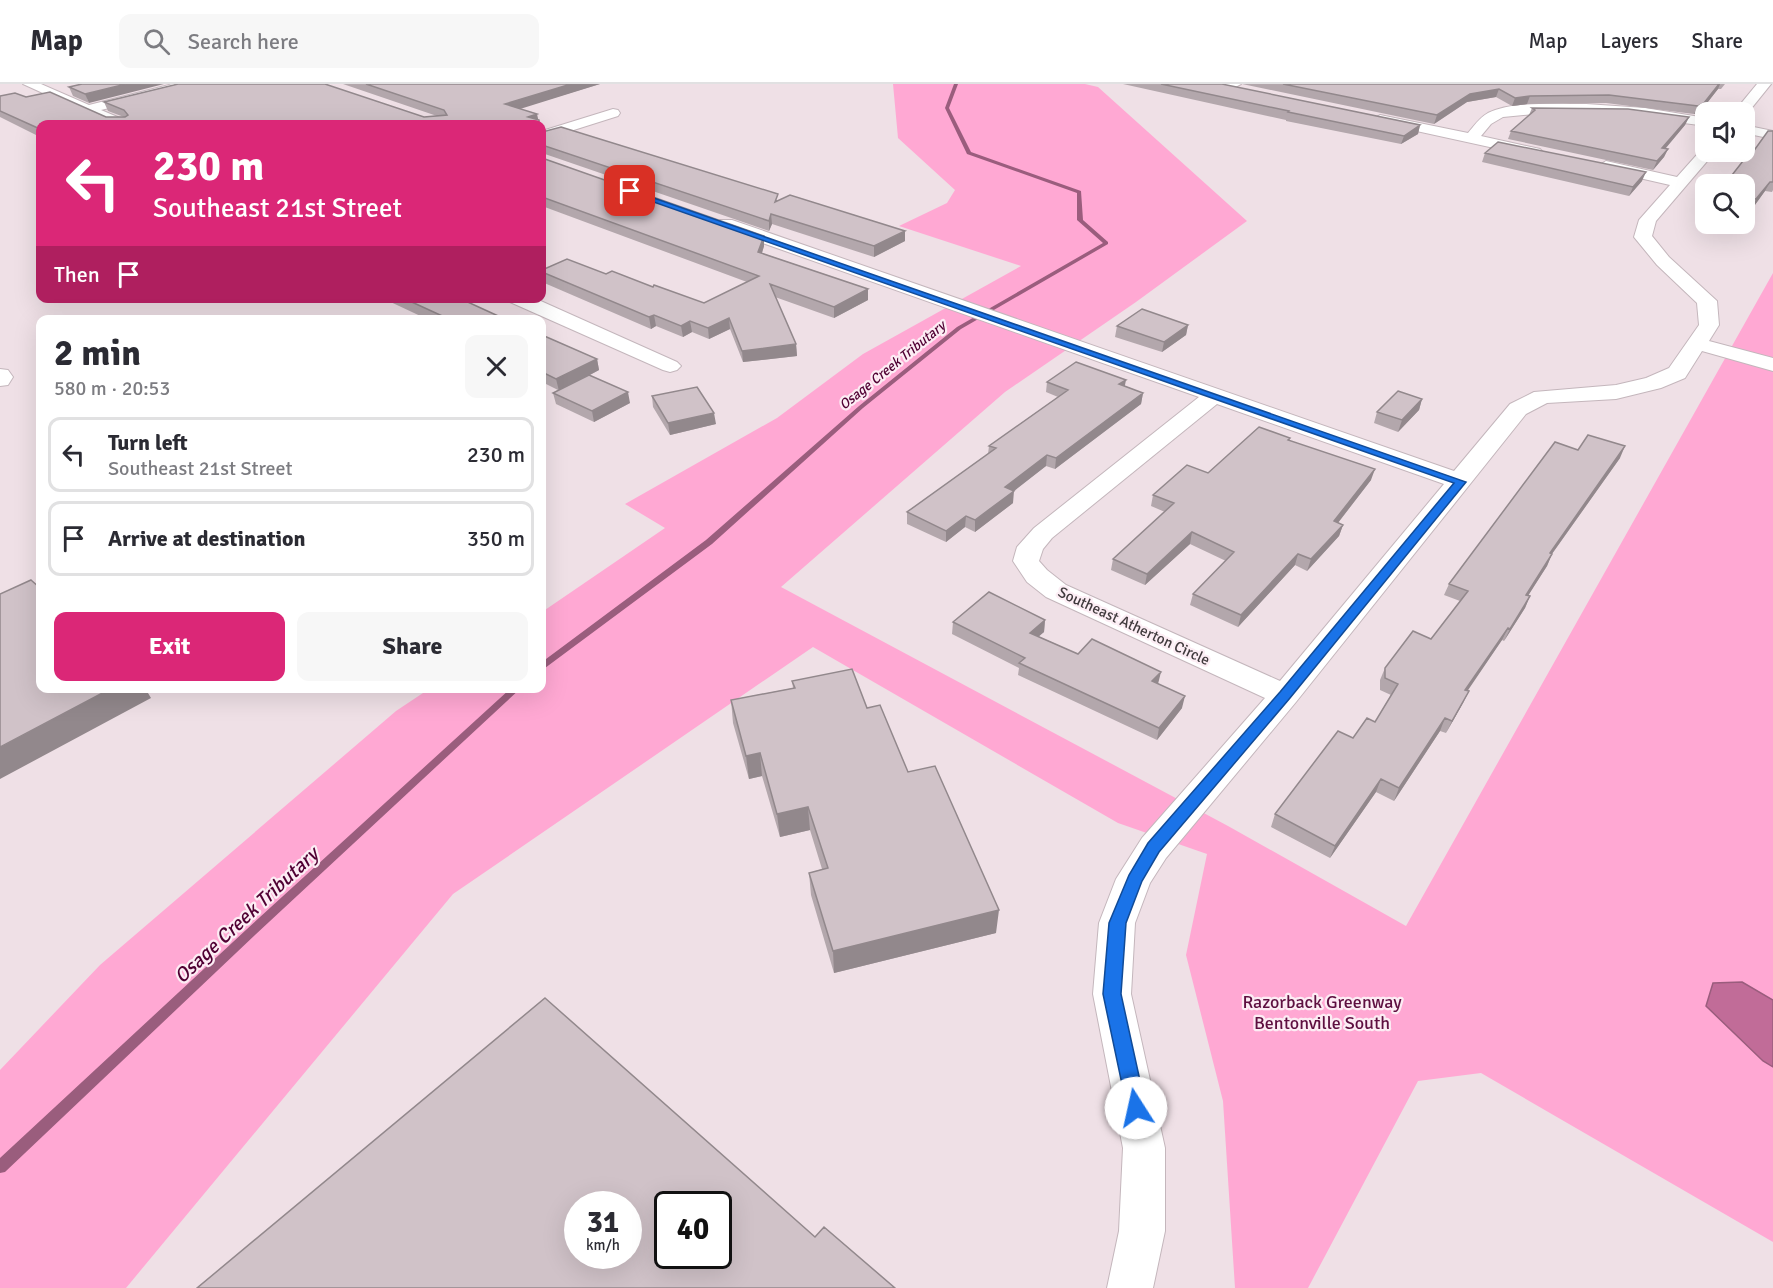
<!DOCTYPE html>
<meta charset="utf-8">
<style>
:root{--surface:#fff;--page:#f7f7f7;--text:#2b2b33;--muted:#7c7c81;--line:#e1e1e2;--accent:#db2777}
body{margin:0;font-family:Signika,sans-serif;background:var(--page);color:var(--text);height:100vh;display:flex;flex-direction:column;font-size:22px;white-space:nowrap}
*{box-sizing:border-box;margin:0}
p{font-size:20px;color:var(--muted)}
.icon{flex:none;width:33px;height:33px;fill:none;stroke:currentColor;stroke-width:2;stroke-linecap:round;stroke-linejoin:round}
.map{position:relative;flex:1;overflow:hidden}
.details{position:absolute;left:36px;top:231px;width:510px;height:378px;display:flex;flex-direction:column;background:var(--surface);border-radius:12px;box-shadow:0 6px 24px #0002}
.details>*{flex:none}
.guide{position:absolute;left:36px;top:36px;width:510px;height:183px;border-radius:12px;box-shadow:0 6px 24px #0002;background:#db2777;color:#fff;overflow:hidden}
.tools{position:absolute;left:1695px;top:18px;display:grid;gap:12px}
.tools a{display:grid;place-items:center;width:60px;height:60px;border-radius:12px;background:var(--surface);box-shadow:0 6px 24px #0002;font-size:30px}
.speed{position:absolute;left:564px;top:1107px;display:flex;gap:12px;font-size:30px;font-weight:700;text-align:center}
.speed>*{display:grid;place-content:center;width:78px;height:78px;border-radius:50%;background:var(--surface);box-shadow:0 6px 24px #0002;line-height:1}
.speed small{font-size:15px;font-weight:400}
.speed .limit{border:3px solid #111;border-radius:9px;background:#fff;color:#111}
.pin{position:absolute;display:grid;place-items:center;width:51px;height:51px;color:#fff;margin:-26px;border-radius:12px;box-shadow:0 3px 9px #0006}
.me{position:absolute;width:66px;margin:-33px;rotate:350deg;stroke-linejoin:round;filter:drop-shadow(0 0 4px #0008)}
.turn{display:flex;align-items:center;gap:21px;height:126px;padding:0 18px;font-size:27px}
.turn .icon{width:78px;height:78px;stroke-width:2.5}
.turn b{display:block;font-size:42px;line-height:51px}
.then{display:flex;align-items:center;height:57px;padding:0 18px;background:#0003;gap:12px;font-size:22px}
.round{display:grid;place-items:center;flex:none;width:63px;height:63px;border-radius:12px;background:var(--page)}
.head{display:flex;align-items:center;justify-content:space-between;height:102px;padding:0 18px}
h1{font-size:36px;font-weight:700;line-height:45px}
.button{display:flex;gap:12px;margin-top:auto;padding:12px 18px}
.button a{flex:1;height:69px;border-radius:12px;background:var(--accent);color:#fff;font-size:24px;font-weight:700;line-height:69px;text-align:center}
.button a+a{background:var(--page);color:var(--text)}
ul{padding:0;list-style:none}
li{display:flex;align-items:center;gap:18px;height:75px;margin:0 12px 9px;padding:0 6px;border:3px solid var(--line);border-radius:12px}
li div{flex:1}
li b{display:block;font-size:22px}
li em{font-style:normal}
header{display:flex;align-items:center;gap:36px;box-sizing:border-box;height:84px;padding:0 30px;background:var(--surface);border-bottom:2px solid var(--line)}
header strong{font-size:28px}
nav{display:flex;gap:33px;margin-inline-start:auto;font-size:21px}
.search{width:420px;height:54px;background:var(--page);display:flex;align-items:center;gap:15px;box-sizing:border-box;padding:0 21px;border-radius:12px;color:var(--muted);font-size:22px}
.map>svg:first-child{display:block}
.green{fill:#ffa8d3}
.water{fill:#c16c98;stroke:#9a5d7d;stroke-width:1.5}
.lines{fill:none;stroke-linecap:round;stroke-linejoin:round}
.stream{fill:#9a5d7d;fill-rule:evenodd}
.minor-casing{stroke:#c4b6bc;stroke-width:2}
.minor{fill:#fff;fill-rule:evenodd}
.wall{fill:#b3a7ac}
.shaded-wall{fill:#92888c}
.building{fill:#d0c2c8;stroke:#92888c;stroke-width:1.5;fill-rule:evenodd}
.route{fill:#1a73e8;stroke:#114b97;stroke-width:1.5}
.labels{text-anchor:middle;stroke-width:4.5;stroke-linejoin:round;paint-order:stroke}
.far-water-label{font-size:14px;font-style:italic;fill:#500033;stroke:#fcedf4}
.street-label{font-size:15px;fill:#403a3d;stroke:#fcedf4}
.near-park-label{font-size:18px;fill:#5e0f40;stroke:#fcedf4}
.near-water-label{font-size:20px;font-style:italic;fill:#500033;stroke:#fcedf4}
</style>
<header>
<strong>Map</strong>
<div class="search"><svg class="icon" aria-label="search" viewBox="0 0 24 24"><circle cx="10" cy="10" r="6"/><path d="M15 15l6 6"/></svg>Search here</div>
<nav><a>Map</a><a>Layers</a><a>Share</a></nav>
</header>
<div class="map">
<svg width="1773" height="1204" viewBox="0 0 1773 1204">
<rect width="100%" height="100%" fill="#efe0e6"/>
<path class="green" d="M893 0H1085L1098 3 1247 137 1136 218 1005 308 781 503 1228 742 1406 842 1773 189V1158L1481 989 1418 997 1308 1204H1235L1223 1017 1186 871 1207 770 1118 739 813 563 453 810 126 1204H0V986L100 881 396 627 429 605 542 604V528L665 444 625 420 777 334 863 270 1021 182 899 142 947 119 955 106 898 54Z"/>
<path class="water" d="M1742 898 1773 916V983L1763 977 1706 922 1713 899Z"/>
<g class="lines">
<path class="stream" d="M954 0H958L949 24 971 68 1081 107 1083 136 1108 158V160L961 245 863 324 712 460 545 584 542 585V578L706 456 859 322 957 243 1103 159 1077 136V109L967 70 945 24Z
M511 604H521L255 851 5 1088 0 1089V1074L247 845Z"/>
<g class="minor-casing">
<path id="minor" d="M23 0H41L89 21 173 0H197L195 3 101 26 127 37 129 40H111Z
M1224 0H1241L1228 7 1221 3Z
M1757 0H1771L1746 31 1744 28H1734Z
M1586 20 1645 24 1706 34V42L1625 31 1544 29 1503 33 1491 40 1481 52 1540 65 1543 68 1540 71 1535 73 1380 39 1373 35 1380 31 1468 49C1474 42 1479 34 1488 29 1512 17 1559 20 1586 20Z
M613 25 618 26 620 29 618 32 542 56V47Z
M1744 41 1773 47V55L1744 49Z
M1706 64V68H1715L1656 137 1652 152 1669 173 1717 217 1719 241 1709 257 1773 274V287L1702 267 1685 294 1661 304 1616 315 1547 319 1526 330 1296 618 1166 774 1150 799 1135 839 1131 910 1165 1064V1147L1153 1204H1107L1119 1147 1123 1064 1093 910 1099 839 1116 795 1142 754 1265 614 1046 513 1027 498 1013 477 1017 463 1034 444 1199 313 720 144 717 140 720 136H732L1454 387 1510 320 1534 308 1616 301 1646 294 1669 284 1699 241 1697 219 1657 181 1634 153 1639 136 1670 101 1600 85 1598 82 1606 77 1677 93 1702 65ZM1217 320 1444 400 1280 597 1066 501 1047 486 1039 477 1043 465 1052 454Z
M508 214H534L677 278 681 282 677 286 670 288 663 286 510 218Z
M0 285 8 286 13 293 8 301 0 302Z"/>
</g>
<use href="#minor" class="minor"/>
</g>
<path class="wall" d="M82 0 89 19 73 12 69 3Z
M343 0H600L520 24 539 36 540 40H40V53L0 33V12L26 13 106 33H124L108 27 104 18 424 33 437 32Z
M1123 0H1221L1420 41 1418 50 1401 60 1286 37V36Z
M1242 0H1725L1721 5H1718L1700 28 1694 30 1606 19 1527 20 1512 22 1496 13 1467 18 1434 40Z
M1532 24 1689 33 1685 41 1666 64 1668 65 1664 73 1653 86 1508 55 1511 47 1529 31Z
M1773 47V106L1772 108 1765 107 1752 125 1744 123V100L1753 68Z
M542 48 778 117 905 157 874 173 772 140 769 147 542 69Z
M1485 69 1642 97 1629 112 1482 78Z
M542 74 764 152V162L762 169 868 205V216L834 234 775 213 796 260 797 272 743 278 730 245 709 255 692 248 683 253 656 242 651 245 542 198V186L606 190 653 203 704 219 747 198 542 122Z
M382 214H459L507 236H429Z
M1188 241 1186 251 1162 268 1115 253 1117 242Z
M542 251 597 275 599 286 590 291 630 319 594 338 556 320 553 309 558 306 542 298Z
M1047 298 1125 302 1143 309 1141 320 1055 385 1046 382 1013 407V419L975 448 965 443 946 458 907 440V428L988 370 989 362 1058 313 1046 308Z
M652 312 716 340 670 351 653 323Z
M1422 315 1419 326 1398 348 1374 339 1377 328Z
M1290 354V357L1371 396 1338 439 1343 441 1339 452 1307 487 1295 481 1238 543 1190 521 1193 510 1226 477 1190 460 1145 501 1111 486 1113 475 1165 428 1151 422 1153 411 1208 389Z
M1578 366 1620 374 1552 470 1547 482 1528 511 1530 512 1525 524 1504 557 1502 556 1467 606 1463 619 1446 649 1440 647 1394 717 1376 708 1330 774 1271 743 1275 730 1353 654 1375 638 1391 611 1380 606V596L1385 584 1431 555 1460 517 1444 511 1449 500Z
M1045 536 1044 548 1038 552 1078 570 1158 600 1182 624 1157 656 1018 591 1019 584 952 550 953 538Z
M792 597 867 624 908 688 996 849 834 889 811 811 809 789 822 785 810 746 780 753 762 692 749 695 733 639 731 616 793 604Z"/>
<path class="shaded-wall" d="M126 0H164L89 19 85 10Z
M571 0H600L507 29 505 20Z
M1719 0H1720L1718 5 1700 28 1694 30 1698 22Z
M1499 5 1496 13 1467 18 1434 40 1437 31 1470 10Z
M1530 12 1527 20 1512 22 1515 14Z
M537 30 539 39 528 33Z
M1689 33 1685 41 1659 72 1662 64Z
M1420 41 1418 50 1401 60 1404 52Z
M1668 65 1664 73 1653 86 1657 77Z
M1646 88 1642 97 1629 112 1633 103Z
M1770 98 1765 107 1752 125 1756 115Z
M771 130 772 140 769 147V137Z
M905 147V157L874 173V162Z
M764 152V162L759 178 758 168Z
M868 205V216L834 234V223Z
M654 231 656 242 651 245 649 233Z
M729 234 730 245 709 255 708 244Z
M690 237 692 248 683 253 681 242Z
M1188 241 1186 251 1162 268 1164 258Z
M796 260 797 272 743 278 742 267Z
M597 275 599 286 559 307 556 295Z
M1126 296 1124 306 1119 300Z
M628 308 630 319 594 338 592 327Z
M1143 309 1141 320 1055 385 1056 374Z
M1422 315 1419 326 1398 348 1402 336Z
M714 329 716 340 670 351 668 339Z
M1625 362 1620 374 1544 481 1550 469Z
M1047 371 1046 382 1004 415 1005 403Z
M1375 385 1371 396 1330 449 1334 437Z
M1014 407 1013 419 975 448V436Z
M966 432 965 443 946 458V447Z
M1343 441 1339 452 1307 487 1311 475Z
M1192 448 1190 460 1145 501 1147 490Z
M1298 470 1295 481 1238 543 1241 531Z
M1552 470 1547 482 1521 523 1526 511Z
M1530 512 1525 524 1504 557 1510 545Z
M1045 536 1044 548 1029 561 1030 549Z
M1508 544 1502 556 1460 618 1465 606Z
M1161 588 1158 600 1152 597Z
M112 604H145L151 614 0 695V663Z
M1469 607 1463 619 1446 649 1452 637Z
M1185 612 1182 624 1157 656 1159 644Z
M1445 634 1440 647 1394 717 1399 704Z
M760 669 762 692 749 695 746 672Z
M1381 695 1376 708 1330 774 1335 762Z
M808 723 810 746 780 753 777 730Z
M999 826 996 849 834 889 833 867Z"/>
<path class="building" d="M82 0H126L85 10 69 3Z
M178 0H325L424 33 447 31 444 26 366 0H571L505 20 537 30 528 33 539 36V40H40V45L0 27V12L15 9 26 13 50 8 106 33H125L128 31 124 26 104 18Z
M1161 0H1222L1420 41 1404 52 1288 28 1289 27Z
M1283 0H1719L1704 19 1698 22 1609 11 1530 12 1515 14 1499 5 1470 10 1437 31Z
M1532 24 1628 25 1689 33 1662 64 1668 65 1657 77 1511 47 1535 26Z
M561 43 778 110 775 118 790 111 905 147 874 162 771 130 769 137 542 61V48Z
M1768 47H1773V98H1770L1756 115 1749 114 1744 121V100H1725L1750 68H1753Z
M1498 58 1646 88 1633 103 1485 69Z
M542 74 764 152 758 168 868 205 834 223 770 200 796 260 742 267 729 234 708 244 690 237 681 242 654 231 649 233 542 188V186L567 175 606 190 612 187 653 203 654 201 704 219 759 192 542 113Z
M403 214H459L507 236H451Z
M1142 225 1188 241 1164 258 1117 242Z
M542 251 597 275 556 295 542 288Z
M1076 278 1126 296 1119 300 1143 309 1056 374 1047 371 1005 403 1014 407 975 436 966 432 946 447 907 428 996 364 989 362 1068 306 1047 298Z
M589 291 628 308 592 327 553 309Z
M697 303 714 329 668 339 652 312Z
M1398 307 1422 315 1402 336 1377 328Z
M1259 343 1290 354 1288 356 1375 385 1334 437 1343 441 1311 475 1298 470 1241 531 1193 510 1234 468 1192 448 1147 490 1113 475 1174 419 1153 411 1187 381 1208 389Z
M1588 351 1625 362 1550 469 1552 470 1526 511 1530 512 1510 545 1508 544 1465 606 1469 607 1452 637 1445 634 1399 704 1381 695 1335 762 1275 730 1338 647 1353 654 1367 634 1375 638 1398 600 1385 594V584L1413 547 1431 555 1468 507 1449 500 1555 358 1578 366Z
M31 496 40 504V604H112L0 663V510Z
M989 508 1045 536 1030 549 1078 570 1092 555 1161 588 1152 597 1185 612 1159 644 1019 579 1025 574 953 538Z
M852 585 867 624 880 621 908 688 935 682 999 826 833 867 809 789 828 784 808 723 777 730 760 669 746 672 731 616 795 604 792 597Z
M545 914 815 1153 824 1143 895 1204H197ZM578 1120H628V1172H578ZM668 1120H718V1172H668Z"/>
<path class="route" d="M628 105 1466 398 1290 614 1159 768 1142 797 1126 839 1121 910 1146 1024 1143 1030 1136 1033 1130 1030 1127 1024 1103 910 1109 839 1129 791 1148 759 1280 608 1454 399 628 109Z"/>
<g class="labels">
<g class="far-water-label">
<text transform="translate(892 281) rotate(-39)" y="5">Osage Creek Tributary</text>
</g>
<g class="street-label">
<text transform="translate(1134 542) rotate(25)" y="5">Southeast Atherton Circle</text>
</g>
<g class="near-park-label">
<text x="1322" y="924">Razorback Greenway<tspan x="1322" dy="21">Bentonville South</tspan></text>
</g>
<g class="near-water-label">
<text transform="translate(246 831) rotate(-43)" y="7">Osage Creek Tributary</text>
</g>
</g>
</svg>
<div class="tools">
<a><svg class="icon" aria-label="sound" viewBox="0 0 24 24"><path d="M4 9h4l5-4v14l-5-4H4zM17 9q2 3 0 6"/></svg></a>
<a><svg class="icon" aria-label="search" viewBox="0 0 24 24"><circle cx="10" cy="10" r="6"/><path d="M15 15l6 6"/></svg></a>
</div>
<div class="speed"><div>31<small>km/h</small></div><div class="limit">40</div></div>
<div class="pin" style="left:630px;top:107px;background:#d93025"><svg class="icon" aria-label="arrive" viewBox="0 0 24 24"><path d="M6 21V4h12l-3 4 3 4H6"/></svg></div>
<svg class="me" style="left:1136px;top:1024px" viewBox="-20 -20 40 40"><circle r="19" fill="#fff"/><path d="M0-13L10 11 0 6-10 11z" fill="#1a73e8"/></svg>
<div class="guide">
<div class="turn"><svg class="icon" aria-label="left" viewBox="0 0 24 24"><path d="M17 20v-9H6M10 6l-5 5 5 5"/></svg><div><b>230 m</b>Southeast 21st Street</div></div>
<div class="then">Then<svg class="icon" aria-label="arrive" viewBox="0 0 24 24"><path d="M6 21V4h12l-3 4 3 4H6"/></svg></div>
</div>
<section class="details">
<div class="head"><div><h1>2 min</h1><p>580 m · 20:53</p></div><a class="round"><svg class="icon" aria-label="close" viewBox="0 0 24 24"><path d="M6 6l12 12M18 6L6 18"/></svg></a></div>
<ul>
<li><svg class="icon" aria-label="left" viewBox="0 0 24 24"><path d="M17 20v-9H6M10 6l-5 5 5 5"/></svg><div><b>Turn left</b><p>Southeast 21st Street</p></div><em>230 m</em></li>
<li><svg class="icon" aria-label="arrive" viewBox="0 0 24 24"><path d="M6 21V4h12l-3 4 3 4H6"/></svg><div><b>Arrive at destination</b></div><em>350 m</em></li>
</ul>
<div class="button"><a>Exit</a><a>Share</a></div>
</section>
</div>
